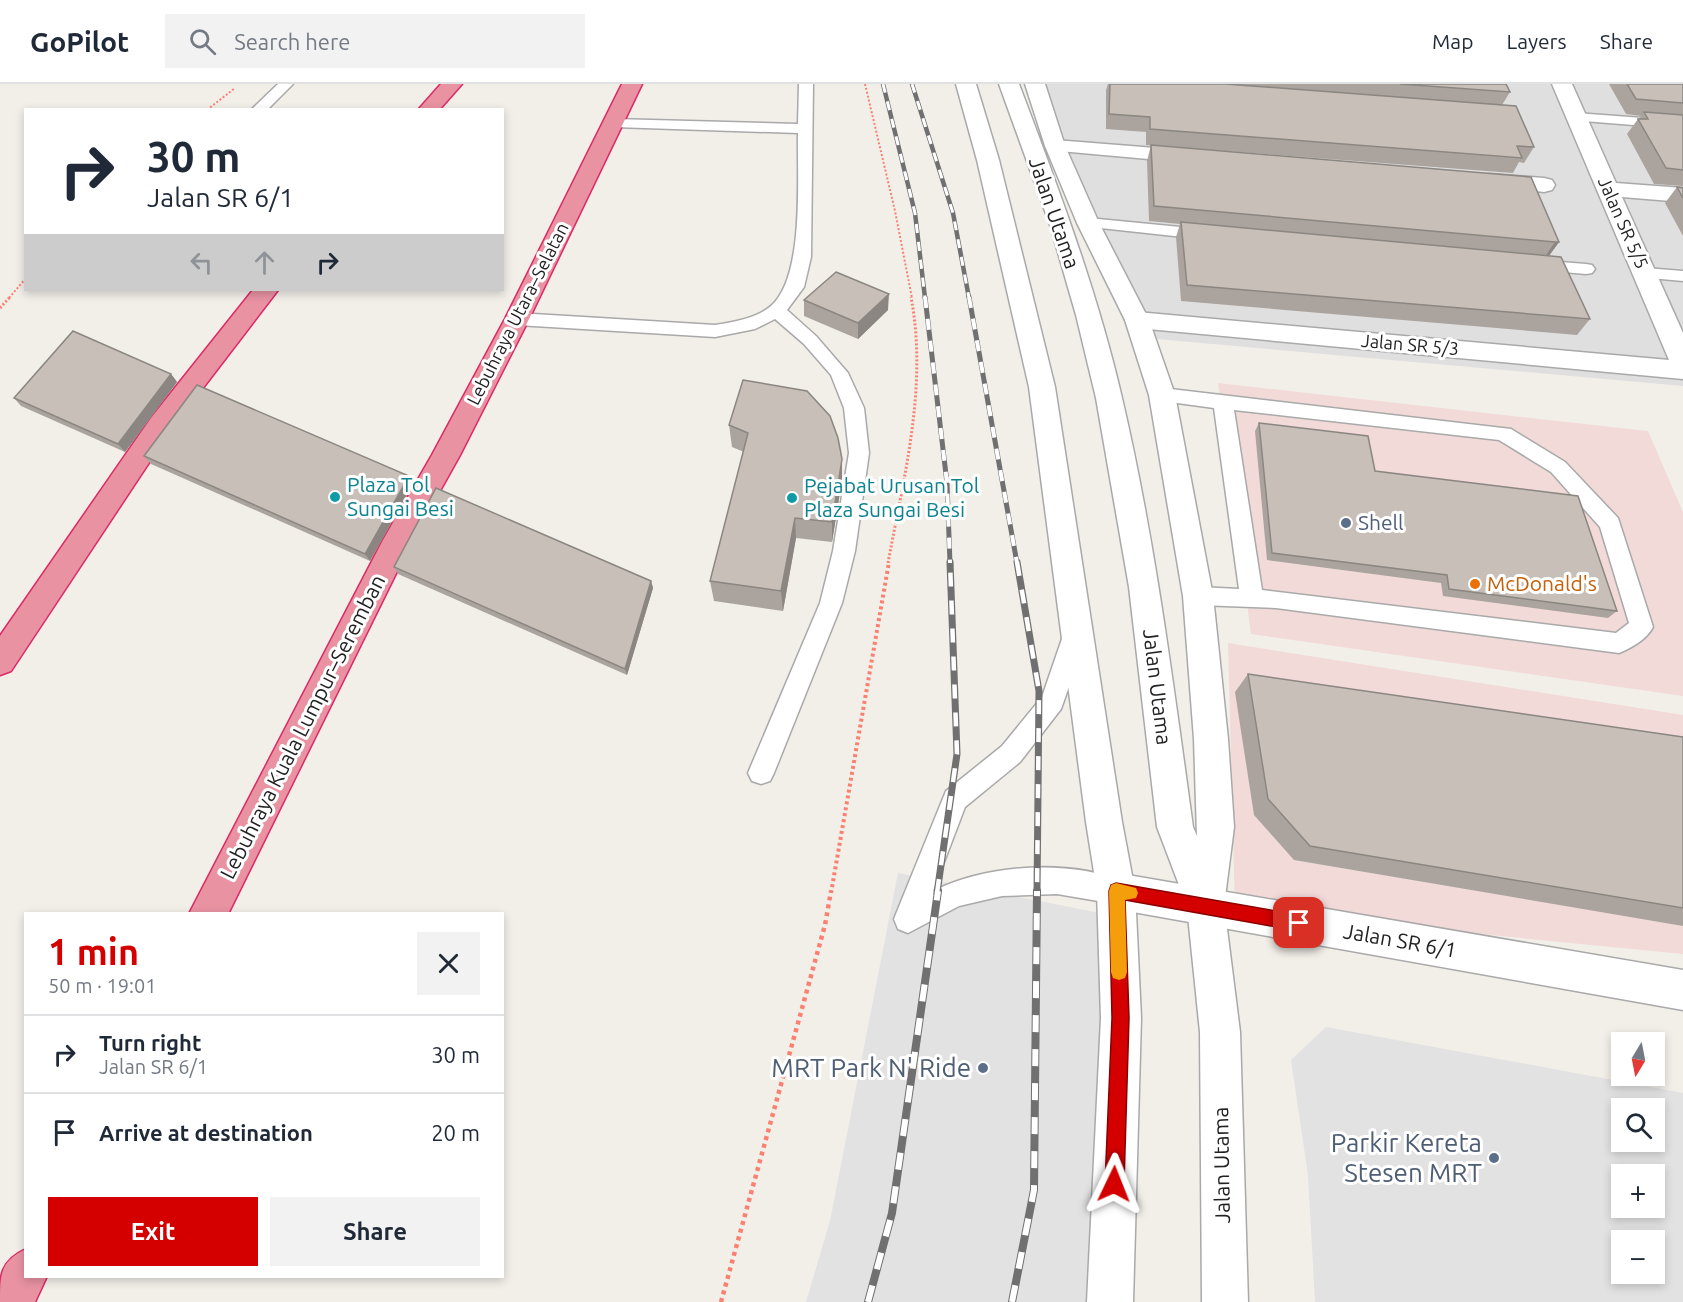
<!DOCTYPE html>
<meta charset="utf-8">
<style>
:root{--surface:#fff;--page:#f2f2f3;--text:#1f2937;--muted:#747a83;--line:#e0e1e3;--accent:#d40000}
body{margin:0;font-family:Ubuntu,sans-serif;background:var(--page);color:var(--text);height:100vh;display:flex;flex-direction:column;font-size:22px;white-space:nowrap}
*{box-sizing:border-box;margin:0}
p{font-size:20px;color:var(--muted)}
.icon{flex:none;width:33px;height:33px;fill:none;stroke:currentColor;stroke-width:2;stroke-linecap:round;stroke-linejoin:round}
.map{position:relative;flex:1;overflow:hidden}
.details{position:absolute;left:24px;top:828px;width:480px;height:366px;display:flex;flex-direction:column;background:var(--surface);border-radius:0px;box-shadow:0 3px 9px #0003}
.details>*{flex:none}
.banner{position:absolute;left:24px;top:24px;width:480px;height:183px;border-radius:0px;box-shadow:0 3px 9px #0003;background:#fff;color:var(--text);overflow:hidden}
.needle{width:39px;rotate:190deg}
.fabs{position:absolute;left:1611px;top:948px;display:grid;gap:12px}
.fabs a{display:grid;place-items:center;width:54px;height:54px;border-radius:0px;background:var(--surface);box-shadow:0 3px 9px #0003;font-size:30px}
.pin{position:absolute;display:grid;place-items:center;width:51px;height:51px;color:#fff;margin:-26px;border-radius:12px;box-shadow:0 3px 9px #0006}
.me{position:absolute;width:66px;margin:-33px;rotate:2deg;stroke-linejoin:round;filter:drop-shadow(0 0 4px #0008)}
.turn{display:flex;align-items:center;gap:21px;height:126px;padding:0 24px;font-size:27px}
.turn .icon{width:78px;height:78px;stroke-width:2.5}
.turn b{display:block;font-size:42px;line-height:51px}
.lanes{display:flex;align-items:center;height:57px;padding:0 24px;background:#0003;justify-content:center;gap:30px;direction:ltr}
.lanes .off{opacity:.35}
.round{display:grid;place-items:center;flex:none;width:63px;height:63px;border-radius:0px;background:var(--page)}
.headline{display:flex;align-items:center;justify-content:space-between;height:102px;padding:0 24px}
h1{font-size:36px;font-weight:700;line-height:45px;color:var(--accent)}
.action{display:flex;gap:12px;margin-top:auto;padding:12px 24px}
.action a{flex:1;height:69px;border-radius:0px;background:var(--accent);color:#fff;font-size:24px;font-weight:700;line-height:69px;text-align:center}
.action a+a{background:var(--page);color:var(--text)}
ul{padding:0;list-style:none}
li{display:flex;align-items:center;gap:18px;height:78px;padding:0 24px;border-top:2px solid var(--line)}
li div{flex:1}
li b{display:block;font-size:22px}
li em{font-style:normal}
header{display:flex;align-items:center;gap:36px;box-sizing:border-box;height:84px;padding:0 30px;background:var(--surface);border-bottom:2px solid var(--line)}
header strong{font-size:28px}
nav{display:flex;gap:33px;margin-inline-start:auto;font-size:21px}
.search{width:420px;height:54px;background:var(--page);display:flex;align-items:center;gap:15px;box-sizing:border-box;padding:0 21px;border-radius:0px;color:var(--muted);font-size:22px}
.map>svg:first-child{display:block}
.residential{fill:#e0dfdf}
.commercial{fill:#f2dad9}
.parking{fill:#e2e2e2;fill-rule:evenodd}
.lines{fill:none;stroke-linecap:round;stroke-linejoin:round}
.service-casing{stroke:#a9a9a9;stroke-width:3}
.minor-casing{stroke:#a9a9a9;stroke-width:3}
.tertiary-casing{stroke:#a9a9a9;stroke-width:3}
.motorway-casing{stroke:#dc2a67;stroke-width:3}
.path-far3{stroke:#fa8072;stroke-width:2;stroke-dasharray:2 2;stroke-linecap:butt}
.path-far2{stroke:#fa8072;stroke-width:3;stroke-dasharray:2 2;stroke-linecap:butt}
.path-far1{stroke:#fa8072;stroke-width:4;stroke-dasharray:3 3;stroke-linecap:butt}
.path{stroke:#fa8072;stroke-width:4.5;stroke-dasharray:4 4;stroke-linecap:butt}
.service{fill:#fff;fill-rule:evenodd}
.minor{fill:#fff;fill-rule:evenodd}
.tertiary{fill:#fff;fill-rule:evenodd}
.motorway{fill:#e892a2;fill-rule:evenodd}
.rail-far3-casing{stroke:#707070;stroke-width:4.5}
.rail-far2-casing{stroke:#707070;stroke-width:5}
.rail-far1-casing{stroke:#707070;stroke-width:7}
.rail-casing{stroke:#707070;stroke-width:8}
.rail-far3{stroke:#fff;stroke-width:3;stroke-dasharray:9;stroke-linecap:butt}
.rail-far2{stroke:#fff;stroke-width:4;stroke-dasharray:11;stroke-linecap:butt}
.rail-far1{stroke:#fff;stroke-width:4.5;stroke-dasharray:14;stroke-linecap:butt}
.rail{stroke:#fff;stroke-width:6;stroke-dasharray:17;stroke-linecap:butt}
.wall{fill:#aba49e}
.shaded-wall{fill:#8b8681}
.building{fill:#c7bfb8;stroke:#8b8681;stroke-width:1.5}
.route{fill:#d40000;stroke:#8a0000;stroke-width:1.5}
.slow{fill:#f59e0b}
.culture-dot{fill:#0f9aa8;stroke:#fff;stroke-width:2}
.service-dot{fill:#5c6f8a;stroke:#fff;stroke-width:2}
.food-dot{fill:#e8710a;stroke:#fff;stroke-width:2}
.labels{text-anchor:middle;stroke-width:6;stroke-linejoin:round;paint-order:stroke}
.far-street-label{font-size:18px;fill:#222;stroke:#fff}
.street-label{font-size:21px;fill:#222;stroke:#fff}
.culture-label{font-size:21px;fill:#0d838f;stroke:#fff;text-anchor:start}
.service-label{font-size:21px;fill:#4e5e75;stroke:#fff;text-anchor:start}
.food-label{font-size:21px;fill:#c56008;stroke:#fff;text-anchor:start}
.near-service-label{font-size:26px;fill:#4e5e75;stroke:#fff;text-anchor:end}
</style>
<header>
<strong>GoPilot</strong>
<div class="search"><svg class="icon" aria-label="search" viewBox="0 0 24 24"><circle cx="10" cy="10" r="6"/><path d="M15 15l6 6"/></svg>Search here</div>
<nav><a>Map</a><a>Layers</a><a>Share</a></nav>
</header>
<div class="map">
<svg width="1683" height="1218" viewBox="0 0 1683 1218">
<rect width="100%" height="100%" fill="#f2efe9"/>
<path class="residential" d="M1039 0H1683V302L1145 254Z"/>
<path class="commercial" d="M1218 299 1648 347 1683 428V612L1251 550Z
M1228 559 1683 631V870L1235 826Z"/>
<path class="parking" d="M898 789 1110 831 1100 1218H806L830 1137Z
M1326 943 1683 1009V1218H1315L1308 1091 1291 976ZM1622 1024H1654V1058H1622ZM1622 1090H1654V1124H1622ZM1622 1156H1654V1190H1622Z"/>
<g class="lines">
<g class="service-casing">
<path id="service" d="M278 0H293L267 26H251Z
M799 0H813L811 173 804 203 787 226 816 252 848 289 864 324 869 369 855 467 842 519 774 689 770 697 761 700 752 697 748 689 820 519 833 467 849 369 844 324 831 291 804 260 775 235 755 245 715 253 517 241 511 239 508 235 511 231 517 229 715 241C733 238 756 235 771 222 805 192 797 93 798 49L614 43 607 39 614 35 798 40Z
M1576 29 1683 37V45L1571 36 1569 33Z
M1088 134 1211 146 1219 151 1211 156 1082 142 1080 139 1082 136Z
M1535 176 1586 180 1592 181 1595 185 1592 189 1586 190 1529 185 1526 181 1529 177Z
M1645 184 1683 187V197L1639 193 1636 189 1639 185Z
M1162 304 1511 345 1565 378 1618 434 1653 543C1647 555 1631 564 1619 569L1276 524 1198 521 1190 518 1187 512 1190 506 1198 503 1239 505 1214 324 1155 316 1152 311 1155 306ZM1234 326 1499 356 1551 388 1600 443 1629 539 1616 549 1262 506Z
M1076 540 1084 542 1088 549 1061 625 1020 678 965 723 933 807C988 780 1068 775 1126 798L1130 807 1126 816 1116 820 1057 810 1002 812 959 822 908 849 898 845 894 835 946 707 1002 662 1042 613 1064 549 1068 542Z"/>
</g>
<g class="minor-casing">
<path id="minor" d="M1552 0H1572L1616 99 1683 104V118L1622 113 1683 249V295L1137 244 1128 242 1125 236 1128 230 1137 228 1669 276Z
M1055 56 1193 67 1200 69 1204 73 1200 77 1193 79 1048 66 1045 62 1048 58Z
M1489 90 1544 94 1552 96 1555 101 1552 106 1544 108 1481 101 1478 96 1481 91Z
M1116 789 1683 886V926L1116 825 1103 820 1097 807 1103 794Z"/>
</g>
<g class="tertiary-casing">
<path id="tertiary" d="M956 0H976L999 76 1055 303 1122 738 1135 807 1141 934 1133 1218H1087L1101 934 1097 807 1086 738 1029 303 977 76Z
M999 0H1019C1058 103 1097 206 1122 314 1155 455 1173 599 1193 743L1197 752 1194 655 1183 512 1149 311 1125 236 1077 139 1045 62 1025 0H1045L1065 62 1099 139 1149 236 1175 311 1213 512 1228 655 1234 743 1224 821 1240 948 1248 1218H1202L1200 948 1187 822 1157 743 1129 503 1096 314 1076 231 1050 141Z"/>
</g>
<g class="motorway-casing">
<path id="motorway" d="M441 0H462L439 26H418Z
M622 0H642L529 235 460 371 412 457 228 830H189L383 456 432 371 505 235Z
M253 206H278L170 347 11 587 0 591V552L151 334Z
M26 1165V1192H47L35 1218H0C0 1191 0 1177 26 1165Z"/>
</g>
<path class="path-far3" d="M865 0 895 127 912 214
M207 26 235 4
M9 214 26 194"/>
<path class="path-far2" d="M0 224 10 213
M888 479C904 392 928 302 911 213"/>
<path class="path-far1" d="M831 809 889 478"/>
<path class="path" d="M721 1218 825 841 831 807"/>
<use href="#service" class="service"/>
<use href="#minor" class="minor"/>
<use href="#tertiary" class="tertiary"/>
<use href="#motorway" class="motorway"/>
<g class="rail-far3-casing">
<path id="rail-far3" d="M883 0 915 129 925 214
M912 0 953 129 969 214"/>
</g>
<g class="rail-far2-casing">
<path id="rail-far2" d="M925 213 947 399 950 479
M969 213 1017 479"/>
</g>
<g class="rail-far1-casing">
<path id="rail-far1" d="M1017 478 1039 607 1037 809
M937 809 957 670 950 478"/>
</g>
<g class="rail-casing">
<path id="rail" d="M868 1218 892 1129 938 807
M1012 1218 1034 1106 1037 807"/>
</g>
<use href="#rail-far3" class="rail-far3"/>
<use href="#rail-far2" class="rail-far2"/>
<use href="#rail-far1" class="rail-far1"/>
<use href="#rail" class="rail"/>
</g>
<path class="wall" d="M1108 0H1506L1510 8 1502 21 1534 63 1524 79 1519 78 1513 89 1146 61V48L1106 45V6Z
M1609 0H1683V102L1654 100 1627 50 1638 35H1639L1641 32 1626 30Z
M1151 61 1559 158 1549 172 1590 235 1577 251 1181 217 1176 153 1180 140 1149 137 1147 77Z
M1677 103 1683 104V152L1665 119Z
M804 216 888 226 858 255 804 232Z
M171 290 177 298 125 368 21 322 14 314Z
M1259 339 1375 387 1617 527 1608 534 1443 512 1441 499 1267 476 1255 347Z
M729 341 842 375V396L832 458 796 454 783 527 714 517 710 497 744 368 732 363Z
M144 372 413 400 370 477 151 380Z
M394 483 651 497 653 504 627 591 398 490Z
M1248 590 1683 653V842L1294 776 1254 731 1235 608Z"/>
<path class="shaded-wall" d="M1555 158H1559L1548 173 1544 174Z
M889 210 888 226 858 255V239Z
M171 290 177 298 125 368 118 360Z
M842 375V396L832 458V438Z
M409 392 413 400 370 477 365 470Z
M795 434 796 454 783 527 781 507Z
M651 497 653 504 627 591 625 585Z"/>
<path class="building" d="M1110 0H1226L1516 22 1534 63 1517 62 1522 74 1150 45V33L1109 30Z
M1400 0H1506L1510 8Z
M1627 0H1683V19L1636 15Z
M1644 28 1683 31V86L1666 84 1638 35H1648Z
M1151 61 1531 93 1559 158H1555L1154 122Z
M1677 103 1683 104V114Z
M1181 138 1561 173 1590 235 1187 201Z
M836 188 889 210 858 239 804 216Z
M73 247 171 290 118 360 14 314Z
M743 296 807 307 830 332 838 354 842 375 832 438 795 434 781 507 710 497 748 349 729 341Z
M197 301 409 392 365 470 144 372Z
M1259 339 1368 352 1375 387 1578 412 1617 527 1449 505 1447 491 1272 469Z
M436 404 651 497 625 585 394 483Z
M1248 590 1683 653V824L1310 762 1268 715Z"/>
<path class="route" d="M1116 799 1299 831 1304 833 1307 839 1304 844 1299 847 1125 816 1129 934 1124 1100 1121 1106 1114 1109 1108 1106 1105 1100 1112 934 1109 807 1111 801Z"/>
<path class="slow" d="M1116 799 1136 804 1138 809 1136 814 1125 816 1127 888 1125 894 1119 896 1113 894 1111 888 1109 807 1111 801Z"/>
<g class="culture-dot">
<circle cx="335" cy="413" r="6"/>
<circle cx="792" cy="414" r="6"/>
</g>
<g class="service-dot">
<circle cx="1346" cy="439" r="6"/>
<circle cx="983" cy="984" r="6"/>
<circle cx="1494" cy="1074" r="6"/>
</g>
<circle class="food-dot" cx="1475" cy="500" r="6"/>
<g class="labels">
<g class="far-street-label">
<text transform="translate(1623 139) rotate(66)" y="6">Jalan SR 5/5</text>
<text transform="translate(518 230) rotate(-63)" y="6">Lebuhraya Utara–Selatan</text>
<text transform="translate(1410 261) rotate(5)" y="6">Jalan SR 5/3</text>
</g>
<g class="street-label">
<text transform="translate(1054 129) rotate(71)" y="7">Jalan Utama</text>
<text transform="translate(1157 603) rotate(83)" y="7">Jalan Utama</text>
<text transform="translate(303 643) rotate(-63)" y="7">Lebuhraya Kuala Lumpur–Seremban</text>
<text transform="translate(1400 857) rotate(10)" y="7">Jalan SR 6/1</text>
<text transform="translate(1222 1081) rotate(-91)" y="7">Jalan Utama</text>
</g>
<g class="culture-label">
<text x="347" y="408">Plaza Tol<tspan x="347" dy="24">Sungai Besi</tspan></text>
<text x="804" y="409">Pejabat Urusan Tol<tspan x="804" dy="24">Plaza Sungai Besi</tspan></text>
</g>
<g class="service-label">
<text x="1358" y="446">Shell</text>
</g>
<g class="food-label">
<text x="1487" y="507">McDonald's</text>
</g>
<g class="near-service-label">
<text x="971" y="993">MRT Park N' Ride</text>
<text x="1482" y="1068">Parkir Kereta<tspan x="1482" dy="30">Stesen MRT</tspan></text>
</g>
</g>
</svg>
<div class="fabs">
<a><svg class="needle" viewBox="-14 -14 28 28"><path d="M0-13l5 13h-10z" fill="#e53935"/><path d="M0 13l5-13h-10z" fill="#747a83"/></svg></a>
<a><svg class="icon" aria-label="search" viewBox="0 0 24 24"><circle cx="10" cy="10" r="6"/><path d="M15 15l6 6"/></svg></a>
<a>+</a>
<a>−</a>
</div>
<div class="pin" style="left:1299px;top:839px;background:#d93025"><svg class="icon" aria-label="arrive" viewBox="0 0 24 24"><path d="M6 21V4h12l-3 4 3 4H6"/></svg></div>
<svg class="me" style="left:1114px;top:1100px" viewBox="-20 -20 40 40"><path d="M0-17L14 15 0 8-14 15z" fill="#d40000" stroke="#fff" stroke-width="4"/></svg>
<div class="banner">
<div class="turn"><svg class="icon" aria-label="right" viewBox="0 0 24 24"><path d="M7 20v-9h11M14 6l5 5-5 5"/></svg><div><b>30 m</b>Jalan SR 6/1</div></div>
<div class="lanes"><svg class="icon off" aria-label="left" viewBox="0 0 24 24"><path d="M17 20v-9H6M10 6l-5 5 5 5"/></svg><svg class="icon off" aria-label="ahead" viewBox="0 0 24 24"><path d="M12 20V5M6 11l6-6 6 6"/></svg><svg class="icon" aria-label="right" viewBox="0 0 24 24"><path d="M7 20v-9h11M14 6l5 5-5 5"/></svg></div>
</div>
<section class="details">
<div class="headline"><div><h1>1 min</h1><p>50 m · 19:01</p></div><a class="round"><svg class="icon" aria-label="close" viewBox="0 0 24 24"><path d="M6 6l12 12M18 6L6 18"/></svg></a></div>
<ul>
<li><svg class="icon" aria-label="right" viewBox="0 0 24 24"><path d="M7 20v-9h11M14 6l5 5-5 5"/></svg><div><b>Turn right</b><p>Jalan SR 6/1</p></div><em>30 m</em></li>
<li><svg class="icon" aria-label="arrive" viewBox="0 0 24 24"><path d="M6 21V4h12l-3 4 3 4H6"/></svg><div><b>Arrive at destination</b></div><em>20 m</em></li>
</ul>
<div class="action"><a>Exit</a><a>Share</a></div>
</section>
</div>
